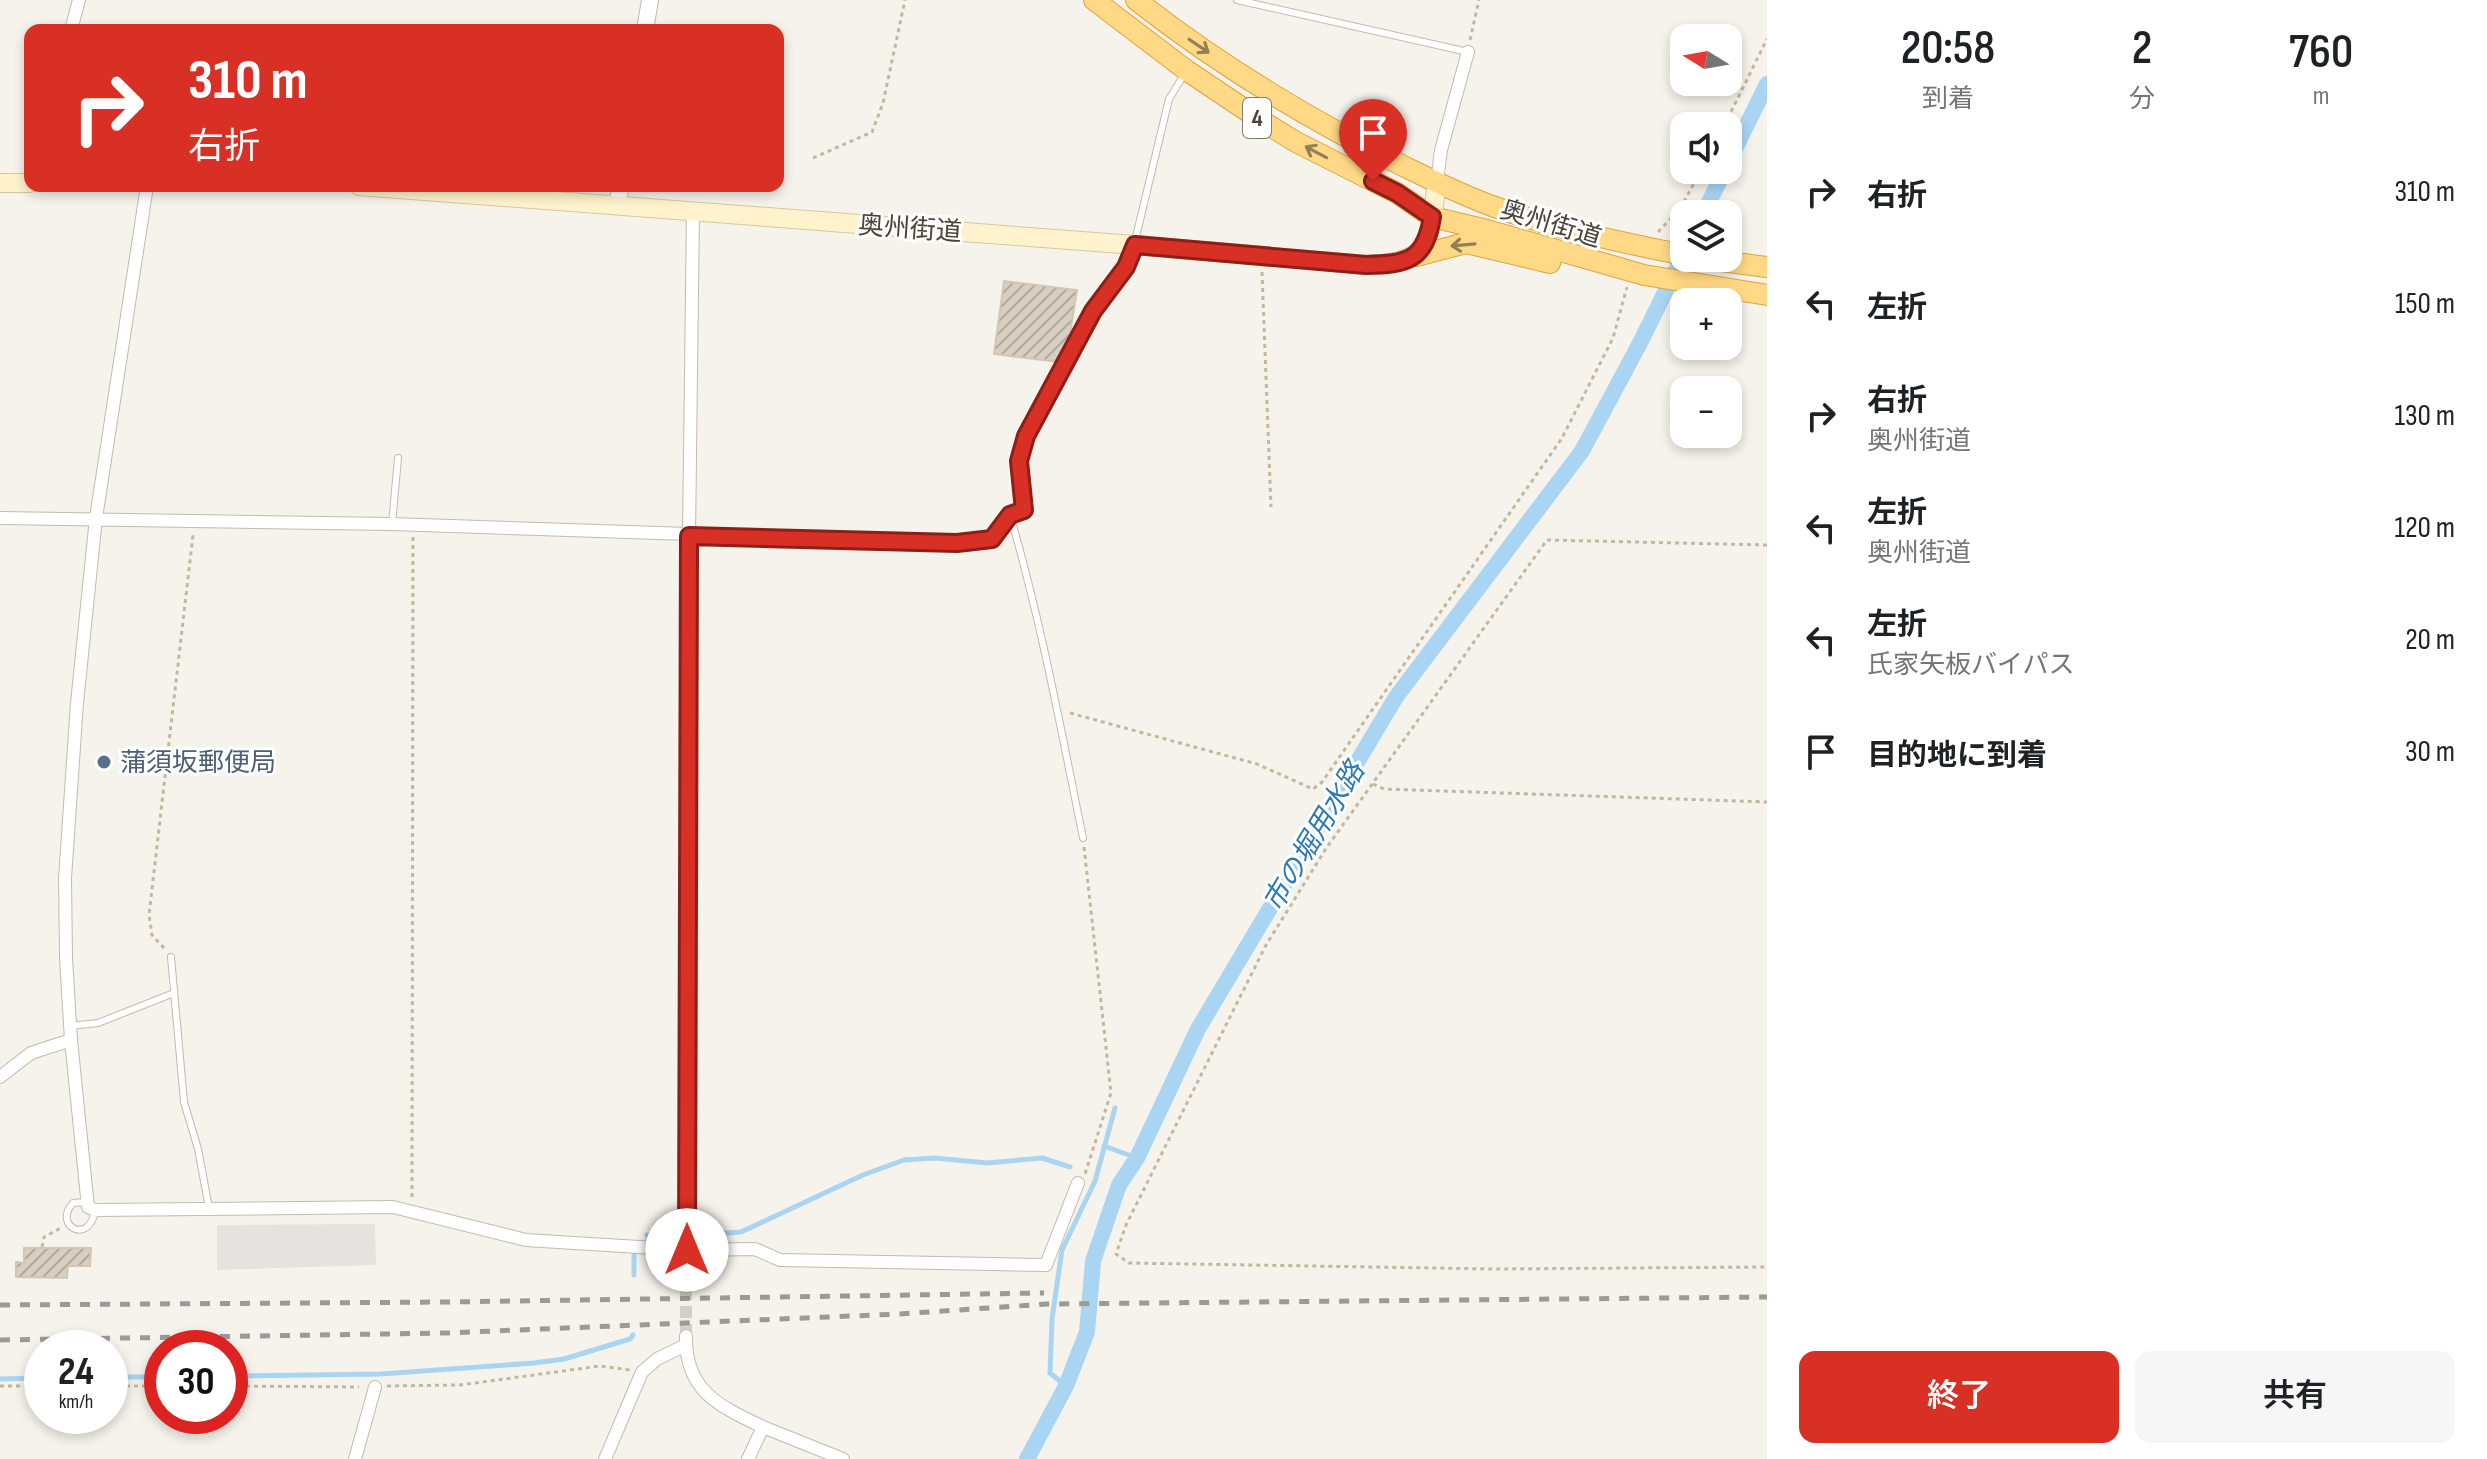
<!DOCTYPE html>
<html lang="ja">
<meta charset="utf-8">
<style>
:root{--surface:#fff;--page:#f6f6f6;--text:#202124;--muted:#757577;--accent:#d93025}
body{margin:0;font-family:"Sofia Sans Condensed","Noto Sans JP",sans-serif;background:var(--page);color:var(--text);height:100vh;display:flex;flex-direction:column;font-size:30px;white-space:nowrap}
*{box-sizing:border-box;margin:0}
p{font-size:26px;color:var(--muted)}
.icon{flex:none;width:44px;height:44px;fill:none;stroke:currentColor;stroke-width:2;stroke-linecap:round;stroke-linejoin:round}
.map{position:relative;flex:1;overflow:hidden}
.sheet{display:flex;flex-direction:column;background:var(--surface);width:720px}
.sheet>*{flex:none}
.hud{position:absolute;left:24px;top:24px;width:760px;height:168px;border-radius:16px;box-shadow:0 4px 12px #0003;background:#d93025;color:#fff;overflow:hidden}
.needle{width:52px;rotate:281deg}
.tools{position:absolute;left:1670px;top:24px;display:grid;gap:16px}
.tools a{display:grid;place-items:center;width:72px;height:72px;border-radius:16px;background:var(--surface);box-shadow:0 4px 12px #0003;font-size:40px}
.speed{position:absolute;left:24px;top:1330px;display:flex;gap:16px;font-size:40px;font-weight:700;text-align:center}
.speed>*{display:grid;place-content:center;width:104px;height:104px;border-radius:50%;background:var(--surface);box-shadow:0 4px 12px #0003;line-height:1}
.speed small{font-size:20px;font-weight:400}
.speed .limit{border:12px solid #d22;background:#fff;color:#111}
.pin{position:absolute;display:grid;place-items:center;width:68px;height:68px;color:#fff;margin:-82px -34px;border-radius:50% 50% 50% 0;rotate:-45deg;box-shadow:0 0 8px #0007}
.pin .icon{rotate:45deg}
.me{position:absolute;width:88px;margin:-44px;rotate:0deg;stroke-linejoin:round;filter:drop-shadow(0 0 6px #0008)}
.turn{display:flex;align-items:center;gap:28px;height:168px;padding:0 32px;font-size:36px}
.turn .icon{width:104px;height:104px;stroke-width:2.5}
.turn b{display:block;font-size:56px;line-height:68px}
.eta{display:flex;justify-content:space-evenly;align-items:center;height:136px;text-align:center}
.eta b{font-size:48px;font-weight:600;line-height:56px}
.button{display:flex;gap:16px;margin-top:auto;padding:16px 32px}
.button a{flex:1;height:92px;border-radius:16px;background:var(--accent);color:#fff;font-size:32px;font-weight:600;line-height:92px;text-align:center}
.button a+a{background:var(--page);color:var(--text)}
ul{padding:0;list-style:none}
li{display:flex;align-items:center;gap:24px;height:112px;padding:0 32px}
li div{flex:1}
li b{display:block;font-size:30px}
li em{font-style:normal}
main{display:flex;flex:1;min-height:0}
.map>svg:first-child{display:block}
.parking{fill:#e5e3e0}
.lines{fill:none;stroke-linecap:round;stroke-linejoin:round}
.stream{stroke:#a9d4f2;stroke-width:5}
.canal{stroke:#a9d4f2;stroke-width:16}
.building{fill:url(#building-hatch);stroke:#d3c7b4;stroke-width:2}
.minor-tunnel{stroke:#d4d0c8;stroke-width:12;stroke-dasharray:12 6;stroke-linecap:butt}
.service-casing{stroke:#c2bbae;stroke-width:8}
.minor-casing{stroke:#c2bbae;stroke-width:14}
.tertiary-casing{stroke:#c2bbae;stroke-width:18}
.secondary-casing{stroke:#d6c79b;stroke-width:20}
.trunk-casing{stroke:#e0a43c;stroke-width:22}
.path{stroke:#c4b79f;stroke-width:3;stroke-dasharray:4 4;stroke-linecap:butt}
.service{stroke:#fff;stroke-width:6}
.minor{stroke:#fff;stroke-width:12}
.tertiary{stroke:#fff;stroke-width:16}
.secondary{stroke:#fff3cd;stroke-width:18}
.trunk{stroke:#ffd985;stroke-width:20}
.rail{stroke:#9a9a9a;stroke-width:5;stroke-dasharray:10 10;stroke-linecap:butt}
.oneway{stroke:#938057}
.route-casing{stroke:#8d1f18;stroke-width:20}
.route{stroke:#d93025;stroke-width:14}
.service-dot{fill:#5c6f8a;stroke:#fff;stroke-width:3}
.labels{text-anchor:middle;stroke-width:6;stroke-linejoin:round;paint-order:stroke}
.shield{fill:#fff;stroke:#817c74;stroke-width:2}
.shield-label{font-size:24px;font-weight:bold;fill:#4b4439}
.street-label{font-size:26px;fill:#4b4439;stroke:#fff}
.service-label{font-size:26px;fill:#4e5e75;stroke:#fff;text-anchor:start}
.water-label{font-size:28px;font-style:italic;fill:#2e7ab2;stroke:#fff}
</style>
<main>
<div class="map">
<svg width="1767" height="1459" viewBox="0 0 1767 1459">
<defs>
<pattern id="building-hatch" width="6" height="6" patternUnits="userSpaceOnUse" patternTransform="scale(2)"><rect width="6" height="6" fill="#d8cfc1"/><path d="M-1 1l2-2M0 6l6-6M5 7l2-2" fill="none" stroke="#b1aa9e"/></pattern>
</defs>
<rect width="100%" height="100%" fill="#f6f3ec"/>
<path class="parking" d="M375 1224 376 1265 217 1270V1225Z"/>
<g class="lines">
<path class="stream" d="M1104 1146 1137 1158
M706 1234 741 1232 863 1175 904 1160 935 1158 987 1163 1042 1158 1070 1167
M647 1235H680
M634 1275V1255
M230 1376 381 1374 534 1363 564 1359 630 1339 633 1335
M110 1377H162
M0 1379 42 1378
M1066 1386 1050 1373 1052 1319 1062 1250 1095 1181 1115 1108"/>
<path class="canal" d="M1728 163 1767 84
M1703 214 1725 170
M1027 1459 1066 1386 1087 1332 1093 1261 1119 1185 1137 1158 1198 1029 1396 697 1582 451 1640 343 1684 254"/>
</g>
<path class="building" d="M1004 281 1077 290 1069 340 1058 362 994 354Z
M24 1248H91L90 1266H68L67 1278 16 1277V1262L24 1263Z"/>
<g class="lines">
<path class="minor-tunnel" d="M686 1336V1278"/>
<g class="service-casing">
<path id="service" d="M1237 0 1468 52
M1135 241 1169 99 1185 73
M1010 515C1041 621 1061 730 1083 838
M392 524 398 458
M171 957 184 1102 198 1149 209 1208
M70 1026 98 1023 174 993
M87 1202 73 1203C52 1226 90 1246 95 1210"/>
</g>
<g class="minor-casing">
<path id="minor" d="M71 30 79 0
M1437 182 1441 150 1468 52
M147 186 96 518 77 703 65 878 66 958 71 1040 88 1207 95 1210 393 1207 526 1240 687 1250 755 1249 780 1260 1046 1265 1078 1183
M0 518 392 524 957 543 992 539 1010 515 1024 510 1019 461 1026 436 1093 311 1126 267 1135 245
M0 1077 31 1053 71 1040
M686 1278 689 536 693 210
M686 1336C685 1391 719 1406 763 1427L748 1459
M763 1427 843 1459
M355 1459 375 1387
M605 1459 642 1372 657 1359 686 1345"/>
</g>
<g class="tertiary-casing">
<path id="tertiary" d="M645 30 650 0
M617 204 621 186"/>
</g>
<g class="secondary-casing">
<path id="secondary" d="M0 183H30
M359 186 1135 245 1366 265C1434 263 1429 240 1437 182"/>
</g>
<g class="trunk-casing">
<path id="trunk" d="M1094 0 1186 70 1262 121 1296 142 1397 193 1432 217 1487 230 1644 275 1767 295
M1136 0C1215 62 1300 114 1389 159 1424 176 1458 194 1495 207 1556 229 1620 242 1684 255
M1416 256 1466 243 1550 263
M1699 258 1767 267"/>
</g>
<path class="path" d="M1470 40 1479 0
M1724 126 1767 39
M813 158 872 132 883 103 905 0
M1658 232 1680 209 1701 170
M1262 272 1271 507
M1767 545 1547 540 1327 847 1266 945 1126 1225 1116 1254 1129 1263 1494 1269 1767 1267
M1070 713 1257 764 1313 789 1322 782 1562 438 1613 338 1627 287
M1373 784 1384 789 1767 802
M1084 847 1111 1093 1085 1174
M164 948 152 935 149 915 193 535
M412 1197 413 537
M42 1247 44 1237 61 1228
M0 1386H42
M110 1386H162
M230 1386 359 1387
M387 1386 460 1385 600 1366 630 1370"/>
<use href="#service" class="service"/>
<use href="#minor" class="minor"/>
<use href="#tertiary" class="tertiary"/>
<use href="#secondary" class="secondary"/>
<use href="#trunk" class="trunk"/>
<path class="rail" d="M0 1305 448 1302 1044 1293
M0 1340 447 1333 899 1314 1047 1304 1767 1297"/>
</g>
<defs><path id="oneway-shaft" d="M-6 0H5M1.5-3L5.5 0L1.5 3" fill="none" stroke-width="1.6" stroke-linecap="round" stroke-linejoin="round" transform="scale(2)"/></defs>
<g class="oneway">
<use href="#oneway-shaft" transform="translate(1199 46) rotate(34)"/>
<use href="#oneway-shaft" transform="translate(1316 152) rotate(-152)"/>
<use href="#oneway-shaft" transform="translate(1463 245) rotate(175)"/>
</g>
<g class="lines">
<g class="route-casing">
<path id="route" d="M687 1250 689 536 957 543 992 539 1010 515 1024 510 1019 461 1026 436 1093 311 1126 267 1135 245 1366 265C1407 264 1425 261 1432 217L1397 193 1373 181"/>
</g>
<use href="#route" class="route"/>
</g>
<circle class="service-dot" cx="104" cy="762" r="8"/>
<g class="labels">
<rect class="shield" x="1243" y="98" width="28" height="40" rx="6"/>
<g class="shield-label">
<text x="1257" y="126">4</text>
</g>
<g class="street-label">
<text transform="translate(1551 223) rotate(17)" y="9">奥州街道</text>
<text transform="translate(910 228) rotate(4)" y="9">奥州街道</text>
</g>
<g class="service-label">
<text x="120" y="771">蒲須坂郵便局</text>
</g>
<g class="water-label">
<text transform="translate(1313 836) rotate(-59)" y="10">市の堀用水路</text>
</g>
</g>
</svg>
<div class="tools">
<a><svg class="needle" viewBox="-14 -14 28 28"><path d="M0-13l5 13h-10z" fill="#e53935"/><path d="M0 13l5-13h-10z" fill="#757577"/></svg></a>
<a><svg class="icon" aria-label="sound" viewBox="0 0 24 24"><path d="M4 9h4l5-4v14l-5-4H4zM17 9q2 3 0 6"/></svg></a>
<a><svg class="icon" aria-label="layers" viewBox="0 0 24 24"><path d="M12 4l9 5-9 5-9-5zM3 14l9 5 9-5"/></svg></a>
<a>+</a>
<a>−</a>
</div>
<div class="speed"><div>24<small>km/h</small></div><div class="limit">30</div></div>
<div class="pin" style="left:1373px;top:181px;background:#d93025"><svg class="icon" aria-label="arrive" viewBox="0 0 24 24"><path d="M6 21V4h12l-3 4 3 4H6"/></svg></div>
<svg class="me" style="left:687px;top:1250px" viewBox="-20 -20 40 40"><circle r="19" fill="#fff"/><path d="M0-13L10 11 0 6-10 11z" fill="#d93025"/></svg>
<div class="hud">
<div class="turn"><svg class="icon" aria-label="right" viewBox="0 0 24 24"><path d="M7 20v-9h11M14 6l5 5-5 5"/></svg><div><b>310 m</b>右折</div></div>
</div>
</div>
<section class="sheet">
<div class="eta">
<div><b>20:58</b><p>到着</p></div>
<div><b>2</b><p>分</p></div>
<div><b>760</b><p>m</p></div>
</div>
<ul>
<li><svg class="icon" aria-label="right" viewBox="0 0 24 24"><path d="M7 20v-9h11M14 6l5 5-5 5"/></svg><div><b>右折</b></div><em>310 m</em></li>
<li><svg class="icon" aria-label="left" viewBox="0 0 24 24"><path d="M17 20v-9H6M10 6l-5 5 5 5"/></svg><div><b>左折</b></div><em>150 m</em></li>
<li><svg class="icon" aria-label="right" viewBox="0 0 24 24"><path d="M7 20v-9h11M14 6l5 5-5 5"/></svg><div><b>右折</b><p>奥州街道</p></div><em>130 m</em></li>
<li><svg class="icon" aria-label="left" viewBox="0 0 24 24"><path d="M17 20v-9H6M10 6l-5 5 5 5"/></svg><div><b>左折</b><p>奥州街道</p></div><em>120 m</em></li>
<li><svg class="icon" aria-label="left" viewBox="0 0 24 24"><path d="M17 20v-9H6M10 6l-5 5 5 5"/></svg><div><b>左折</b><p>氏家矢板バイパス</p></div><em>20 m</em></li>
<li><svg class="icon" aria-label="arrive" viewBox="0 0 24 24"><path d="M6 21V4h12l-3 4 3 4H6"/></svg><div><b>目的地に到着</b></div><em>30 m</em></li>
</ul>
<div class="button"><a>終了</a><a>共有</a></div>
</section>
</main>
